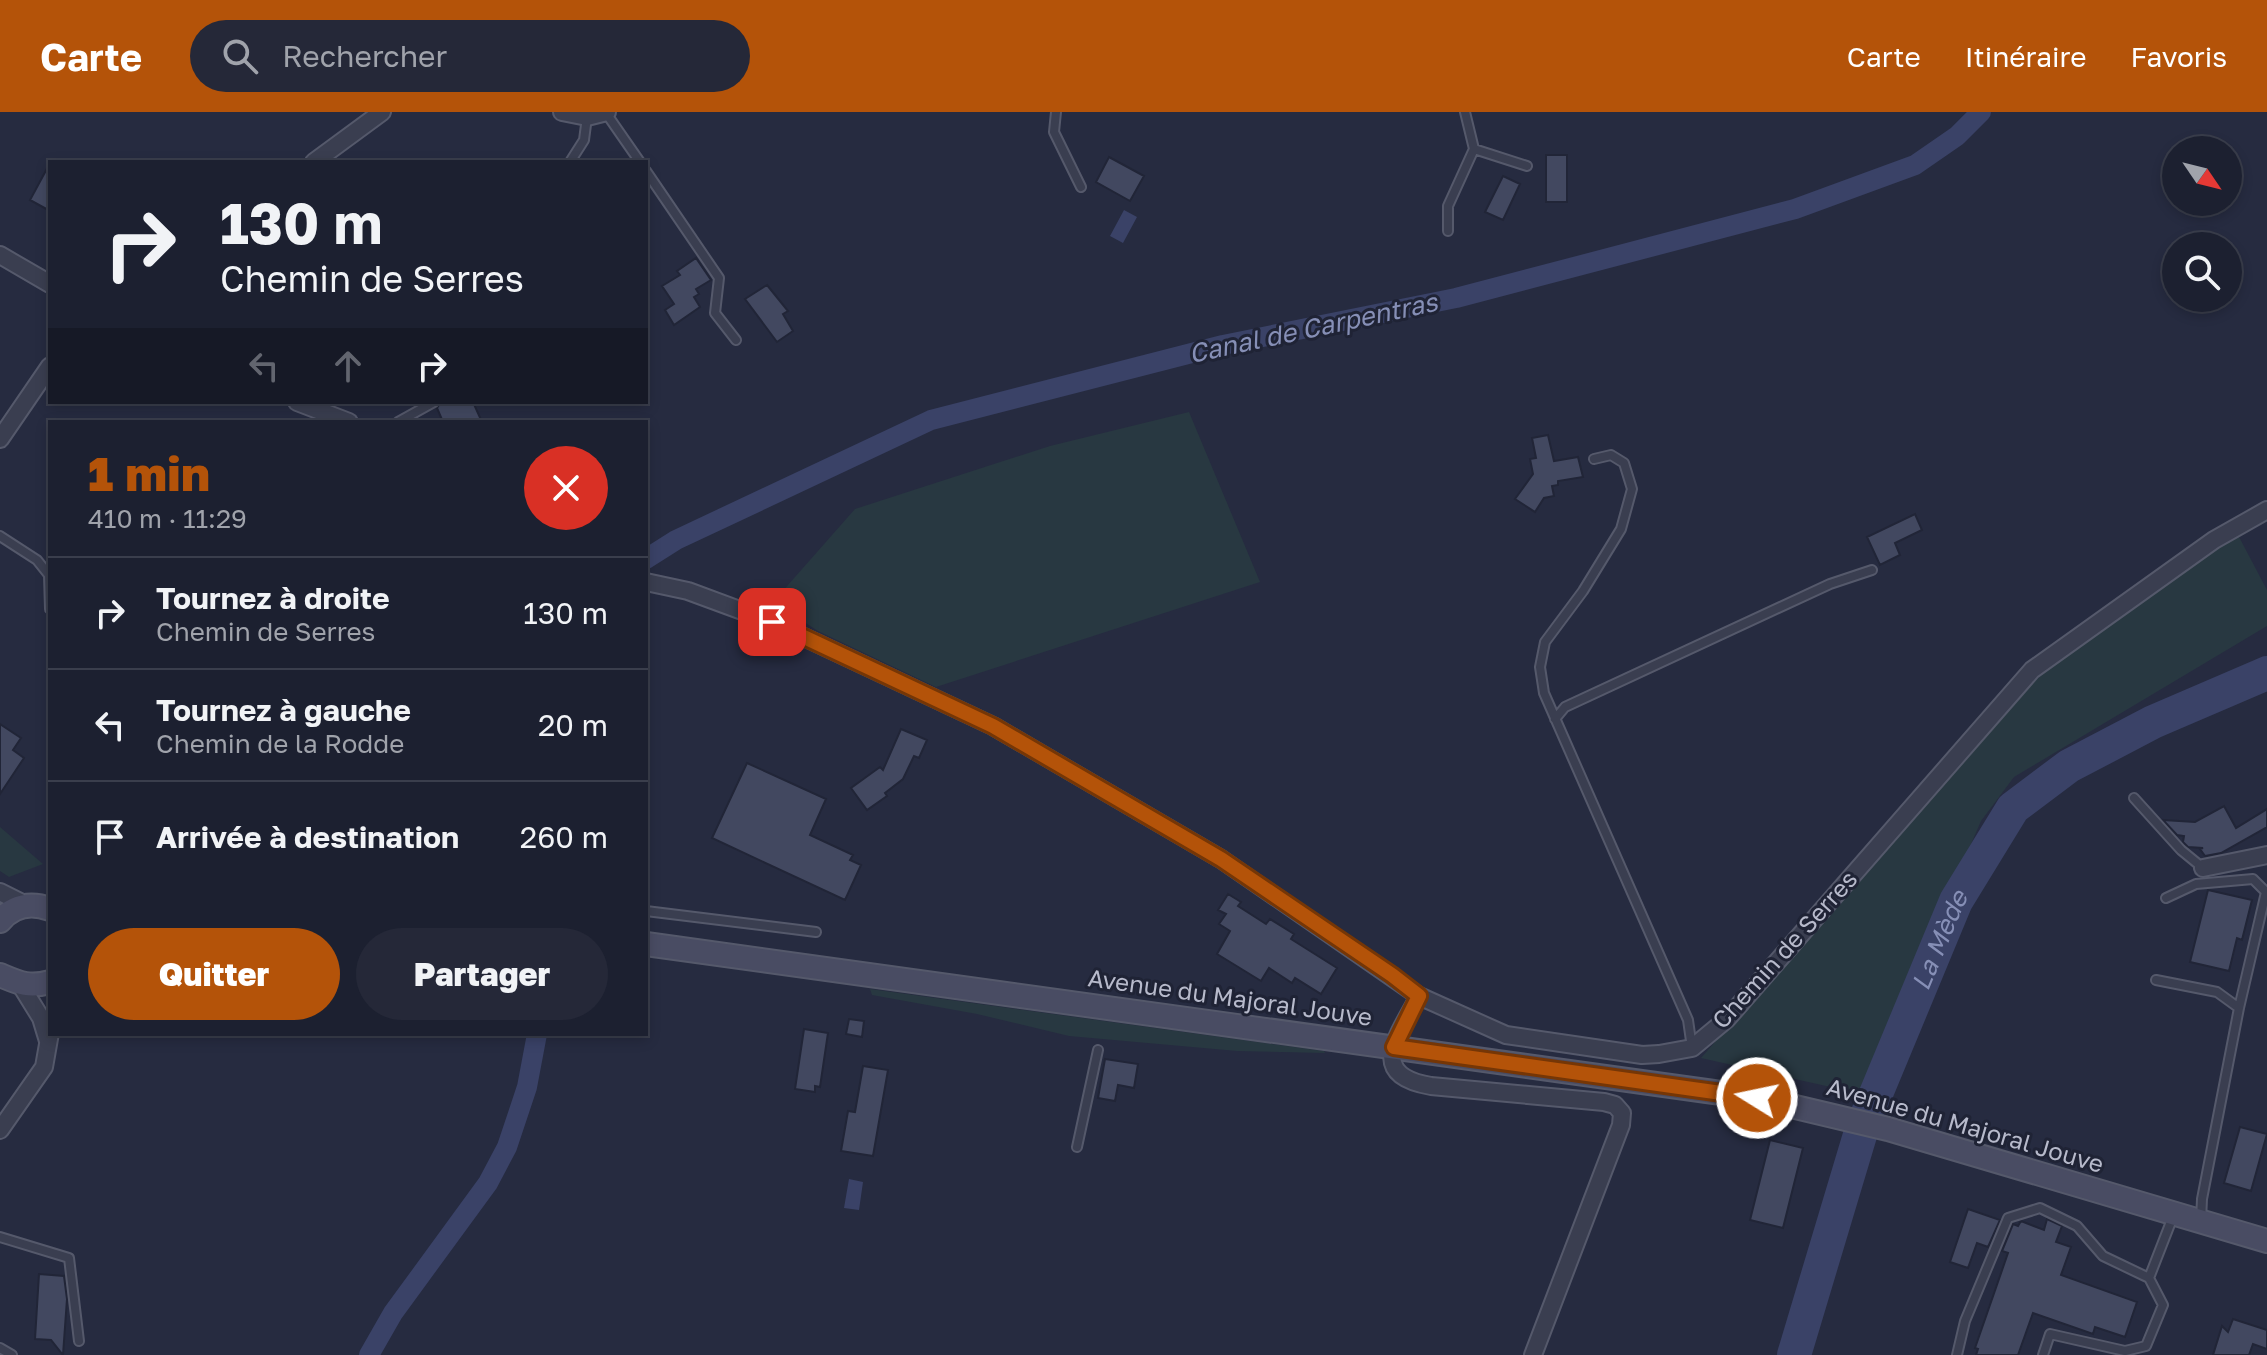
<!DOCTYPE html>
<html lang="fr">
<meta charset="utf-8">
<style>
:root{--surface:#1c2030;--page:#252838;--text:#f1f3f6;--muted:#a0a3ab;--line:#3a3e4c;--accent:#b45309}
body{margin:0;font-family:"Golos Text",sans-serif;background:var(--page);color:var(--text);height:100vh;display:flex;flex-direction:column;font-size:30px;white-space:nowrap}
*{box-sizing:border-box;margin:0}
p{font-size:26px;color:var(--muted)}
.icon{flex:none;width:44px;height:44px;fill:none;stroke:currentColor;stroke-width:2;stroke-linecap:round;stroke-linejoin:round}
.map{position:relative;flex:1;overflow:hidden}
.drawer{position:absolute;left:48px;top:308px;width:600px;height:616px;display:flex;flex-direction:column;background:var(--surface);border-radius:0px;box-shadow:0 4px 12px #0003,0 0 0 2px var(--line)}
.drawer>*{flex:none}
.hud{position:absolute;left:48px;top:48px;width:600px;height:244px;border-radius:0px;box-shadow:0 4px 12px #0003,0 0 0 2px var(--line);background:#1c2030;color:var(--text);overflow:hidden}
.needle{width:52px;rotate:125deg}
.buttons{position:absolute;left:2162px;top:24px;display:grid;gap:16px}
.buttons a{display:grid;place-items:center;width:80px;height:80px;border-radius:50%;background:var(--surface);box-shadow:0 4px 12px #0003,0 0 0 2px var(--line);font-size:40px}
.pin{position:absolute;display:grid;place-items:center;width:68px;height:68px;color:#fff;margin:-34px;border-radius:16px;box-shadow:0 4px 12px #0006}
.me{position:absolute;width:88px;margin:-44px;rotate:280deg;stroke-linejoin:round;filter:drop-shadow(0 0 6px #0008)}
.turn{display:flex;align-items:center;gap:28px;height:168px;padding:0 40px;font-size:36px}
.turn .icon{width:104px;height:104px;stroke-width:2.5}
.turn b{display:block;font-size:56px;line-height:68px}
.lanes{display:flex;align-items:center;height:76px;padding:0 40px;background:#0003;justify-content:center;gap:40px;direction:ltr}
.lanes .off{opacity:.35}
.round{display:grid;place-items:center;flex:none;width:84px;height:84px;border-radius:42px;background:var(--page)}
.head{display:flex;align-items:center;justify-content:space-between;height:136px;padding:0 40px}
h1{font-size:48px;font-weight:800;line-height:60px;color:var(--accent)}
.button{display:flex;gap:16px;margin-top:auto;padding:16px 40px}
.button a{flex:1;height:92px;border-radius:48px;background:var(--accent);color:#fff;font-size:32px;font-weight:800;line-height:92px;text-align:center}
.button a+a{background:var(--page);color:var(--text)}
ul{padding:0;list-style:none}
li{display:flex;align-items:center;gap:24px;height:112px;padding:0 40px;border-top:2px solid var(--line)}
li div{flex:1}
li b{display:block;font-size:30px}
li em{font-style:normal}
header{display:flex;align-items:center;gap:48px;box-sizing:border-box;height:112px;padding:0 40px;background:var(--accent);color:#fff}
header strong{font-size:38px}
nav{display:flex;gap:44px;margin-inline-start:auto;font-size:28px}
.search{width:560px;height:72px;background:var(--page);display:flex;align-items:center;gap:20px;box-sizing:border-box;padding:0 28px;border-radius:44px;color:var(--muted);font-size:30px}
.map>svg:first-child{display:block}
.green{fill:#283841}
.water{fill:#3a4267}
.lines{fill:none;stroke-linecap:round;stroke-linejoin:round}
.canal{stroke:#3a4267;stroke-width:20}
.river{stroke:#3a4267;stroke-width:34}
.building{fill:#424860;stroke:#212537;stroke-width:2}
.service-casing{stroke:#55596b;stroke-width:12}
.minor-casing{stroke:#55596b;stroke-width:20}
.secondary-casing{stroke:#55596b;stroke-width:26}
.service{stroke:#3a3e50;stroke-width:8}
.minor{stroke:#3a3e50;stroke-width:16}
.secondary{stroke:#494c63;stroke-width:22}
.route-casing{stroke:#753606;stroke-width:20}
.route{stroke:#b45309;stroke-width:14}
.labels{text-anchor:middle;stroke-width:6;stroke-linejoin:round;paint-order:stroke}
.street-label{font-size:24px;fill:#b7bacb;stroke:#1f2335}
.water-label{font-size:26px;font-style:italic;fill:#868fb6;stroke:#1f2335}
</style>
<header>
<strong>Carte</strong>
<div class="search"><svg class="icon" aria-label="search" viewBox="0 0 24 24"><circle cx="10" cy="10" r="6"/><path d="M15 15l6 6"/></svg>Rechercher</div>
<nav><a>Carte</a><a>Itinéraire</a><a>Favoris</a></nav>
</header>
<div class="map">
<svg width="2267" height="1243" viewBox="0 0 2267 1243">
<rect width="100%" height="100%" fill="#262b40"/>
<path class="green" d="M1189 300 1260 470 936 575 818 519 773 490 855 397 1050 334Z
M2238 423 2267 478V514L2014 665 1981 709 1862 982 1701 946 2010 592C2078 526 2160 475 2238 423Z
M0 715 43 752 9 765 0 759Z
M870 877 1324 939 1325 941 1237 939 1069 924 977 902 872 883Z"/>
<path class="water" d="M1124 98 1137 105 1123 131 1110 124Z
M849 1067 863 1070 859 1098 844 1096Z"/>
<g class="lines">
<path class="canal" d="M646 447 676 428 931 308 1223 233 1456 186 1795 97 1915 53 1957 24 1981 0
M369 1243 393 1201 488 1071 507 1035 527 975 537 922"/>
<path class="river" id="s1" d="M1794 1243 1863 1013 1956 789 2013 696 2069 654 2153 610 2267 561"/>
</g>
<path class="building" d="M1546 43H1567V90H1546Z
M1109 45 1144 64 1130 89 1096 70Z
M50 51V99L30 88Z
M1503 64 1520 72 1503 108 1485 100Z
M696 146 711 168 696 177 699 182 694 185 700 195 674 213 665 198 674 192 662 174 680 163 677 159Z
M767 173 788 199 783 202 793 219 777 230 745 187Z
M441 290H473L482 310H443L437 296Z
M1548 323 1554 349 1578 345 1583 365 1558 369V373L1552 374 1554 384 1544 386 1535 400 1515 387 1533 362 1530 347 1536 346 1532 326Z
M1915 402 1922 418 1895 431 1900 443 1880 453 1867 425Z
M0 612 21 626 13 638 24 646 0 682Z
M901 617 927 628 919 646 914 644 903 667 885 681 887 684 867 698 851 676 880 655 883 658Z
M747 651 826 687 810 723 853 743 850 748 861 753 845 788 712 726Z
M2224 694 2236 716 2267 697V715L2221 741 2205 744 2200 737 2203 736 2188 735 2183 730 2184 724 2177 723 2163 708 2195 710Z
M2208 778 2252 788 2242 828 2237 826 2229 859 2190 850Z
M1228 782 1241 790 1238 794 1266 812 1270 807 1294 822 1291 827 1337 856 1321 882 1295 866 1292 871 1269 856 1261 869 1217 842 1230 819 1219 812 1226 802 1218 798Z
M849 907 864 909 862 925 846 922Z
M804 917 828 921 820 975 815 974V980L795 977Z
M1105 947 1138 952 1134 976 1118 973 1115 989 1098 986Z
M863 954 888 958 873 1044 841 1039 848 999 855 1000Z
M2240 1015 2267 1022 2251 1079 2224 1071Z
M1770 1028 1803 1036 1783 1116 1750 1108Z
M1968 1097 2000 1108 1988 1135 1977 1131 1968 1156 1950 1150Z
M2047 1107 2062 1114 2056 1130 2071 1135 2061 1163 2137 1190 2125 1225 2095 1215 2093 1222 2033 1201 2018 1243H1976L1978 1237 1975 1236 2008 1141 2002 1139 2013 1112 2018 1114 2021 1109 2044 1118Z
M39 1162 64 1164 67 1187 63 1243 51 1228 35 1227Z
M2233 1207 2267 1218V1237L2253 1232 2249 1243H2213L2222 1214 2228 1220Z"/>
<g class="lines">
<g class="service-casing">
<path id="service" d="M1056 0 1054 20 1081 75
M606 1 640 50
M1474 37 1527 54
M570 50 584 28 587 5
M646 59 719 166 715 201 736 228
M1448 119V94L1474 37 1465 0
M398 310 434 290
M1594 347 1611 343 1624 351 1632 377 1621 417 1583 479 1545 530 1540 555 1544 581 1688 908 1692 936
M0 424 37 448 49 463 50 497
M1555 607 1565 595 1830 472 1872 458
M2134 686 2181 738 2203 756
M2166 786 2196 772 2253 767 2266 780 2239 896 2202 1087 2201 1109
M646 799 816 820
M2156 868 2217 880 2239 896
M1077 1035 1098 938
M0 1125 69 1146 79 1229
M0 1236 12 1243
M1957 1243 1965 1209 2008 1106 2040 1096 2077 1114 2103 1144 2149 1166
M2043 1243 2050 1222 2125 1239 2146 1234 2163 1193 2149 1166 2174 1102"/>
</g>
<g class="minor-casing">
<path id="minor" d="M562 0 587 5 607 0
M314 50 382 0
M0 143 50 172
M297 290 349 310
M0 327 50 254
M646 470 688 479 772 510 993 614 1221 747 1419 884 1506 923 1642 943 1659 942 1692 936 1727 907 2032 558 2214 428 2267 398
M2203 756 2267 743
M0 780 26 793
M20 872 41 906 48 929
M1419 884C1399 923 1365 963 1431 974L1604 990 1615 993 1622 1001 1621 1013 1533 1243
M0 1018 44 955 50 921"/>
</g>
<g class="secondary-casing">
<path id="secondary" d="M0 809C13 793 31 790 50 797
M646 832 1757 986 1888 1017 2267 1129
M0 863C19 871 29 876 50 870"/>
</g>
<use href="#service" class="service"/>
<use href="#minor" class="minor"/>
<use href="#secondary" class="secondary"/>
</g>
<g class="lines">
<g class="route-casing">
<path id="route" d="M772 510 993 614 1221 747 1392 863 1419 884 1394 935 1757 986"/>
</g>
<use href="#route" class="route"/>
</g>
<g class="labels">
<g class="street-label">
<text transform="translate(1785 838) rotate(-48)" y="8">Chemin de Serres</text>
<text transform="translate(1230 886) rotate(8)" y="8">Avenue du Majoral Jouve</text>
<text transform="translate(1965 1014) rotate(16)" y="8">Avenue du Majoral Jouve</text>
</g>
<g class="water-label">
<text transform="translate(1313 216) rotate(-12)" y="9">Canal de Carpentras</text>
<text dy="9" stroke="none"><textPath href="#s1" startOffset="440">La Mède</textPath></text>
</g>
</g>
</svg>
<div class="buttons">
<a><svg class="needle" viewBox="-14 -14 28 28"><path d="M0-13l5 13h-10z" fill="#e53935"/><path d="M0 13l5-13h-10z" fill="#a0a3ab"/></svg></a>
<a><svg class="icon" aria-label="search" viewBox="0 0 24 24"><circle cx="10" cy="10" r="6"/><path d="M15 15l6 6"/></svg></a>
</div>
<div class="pin" style="left:772px;top:510px;background:#d93025"><svg class="icon" aria-label="arrive" viewBox="0 0 24 24"><path d="M6 21V4h12l-3 4 3 4H6"/></svg></div>
<svg class="me" style="left:1757px;top:986px" viewBox="-20 -20 40 40"><circle r="17" fill="#b45309" stroke="#fff" stroke-width="3"/><path d="M0-11L8 9 0 5-8 9z" fill="#fff"/></svg>
<div class="hud">
<div class="turn"><svg class="icon" aria-label="right" viewBox="0 0 24 24"><path d="M7 20v-9h11M14 6l5 5-5 5"/></svg><div><b>130 m</b>Chemin de Serres</div></div>
<div class="lanes"><svg class="icon off" aria-label="left" viewBox="0 0 24 24"><path d="M17 20v-9H6M10 6l-5 5 5 5"/></svg><svg class="icon off" aria-label="ahead" viewBox="0 0 24 24"><path d="M12 20V5M6 11l6-6 6 6"/></svg><svg class="icon" aria-label="right" viewBox="0 0 24 24"><path d="M7 20v-9h11M14 6l5 5-5 5"/></svg></div>
</div>
<section class="drawer">
<div class="head"><div><h1>1 min</h1><p>410 m · 11:29</p></div><a class="round" style="background:#d93025;color:#fff"><svg class="icon" aria-label="close" viewBox="0 0 24 24"><path d="M6 6l12 12M18 6L6 18"/></svg></a></div>
<ul>
<li><svg class="icon" aria-label="right" viewBox="0 0 24 24"><path d="M7 20v-9h11M14 6l5 5-5 5"/></svg><div><b>Tournez à droite</b><p>Chemin de Serres</p></div><em>130 m</em></li>
<li><svg class="icon" aria-label="left" viewBox="0 0 24 24"><path d="M17 20v-9H6M10 6l-5 5 5 5"/></svg><div><b>Tournez à gauche</b><p>Chemin de la Rodde</p></div><em>20 m</em></li>
<li><svg class="icon" aria-label="arrive" viewBox="0 0 24 24"><path d="M6 21V4h12l-3 4 3 4H6"/></svg><div><b>Arrivée à destination</b></div><em>260 m</em></li>
</ul>
<div class="button"><a>Quitter</a><a>Partager</a></div>
</section>
</div>
